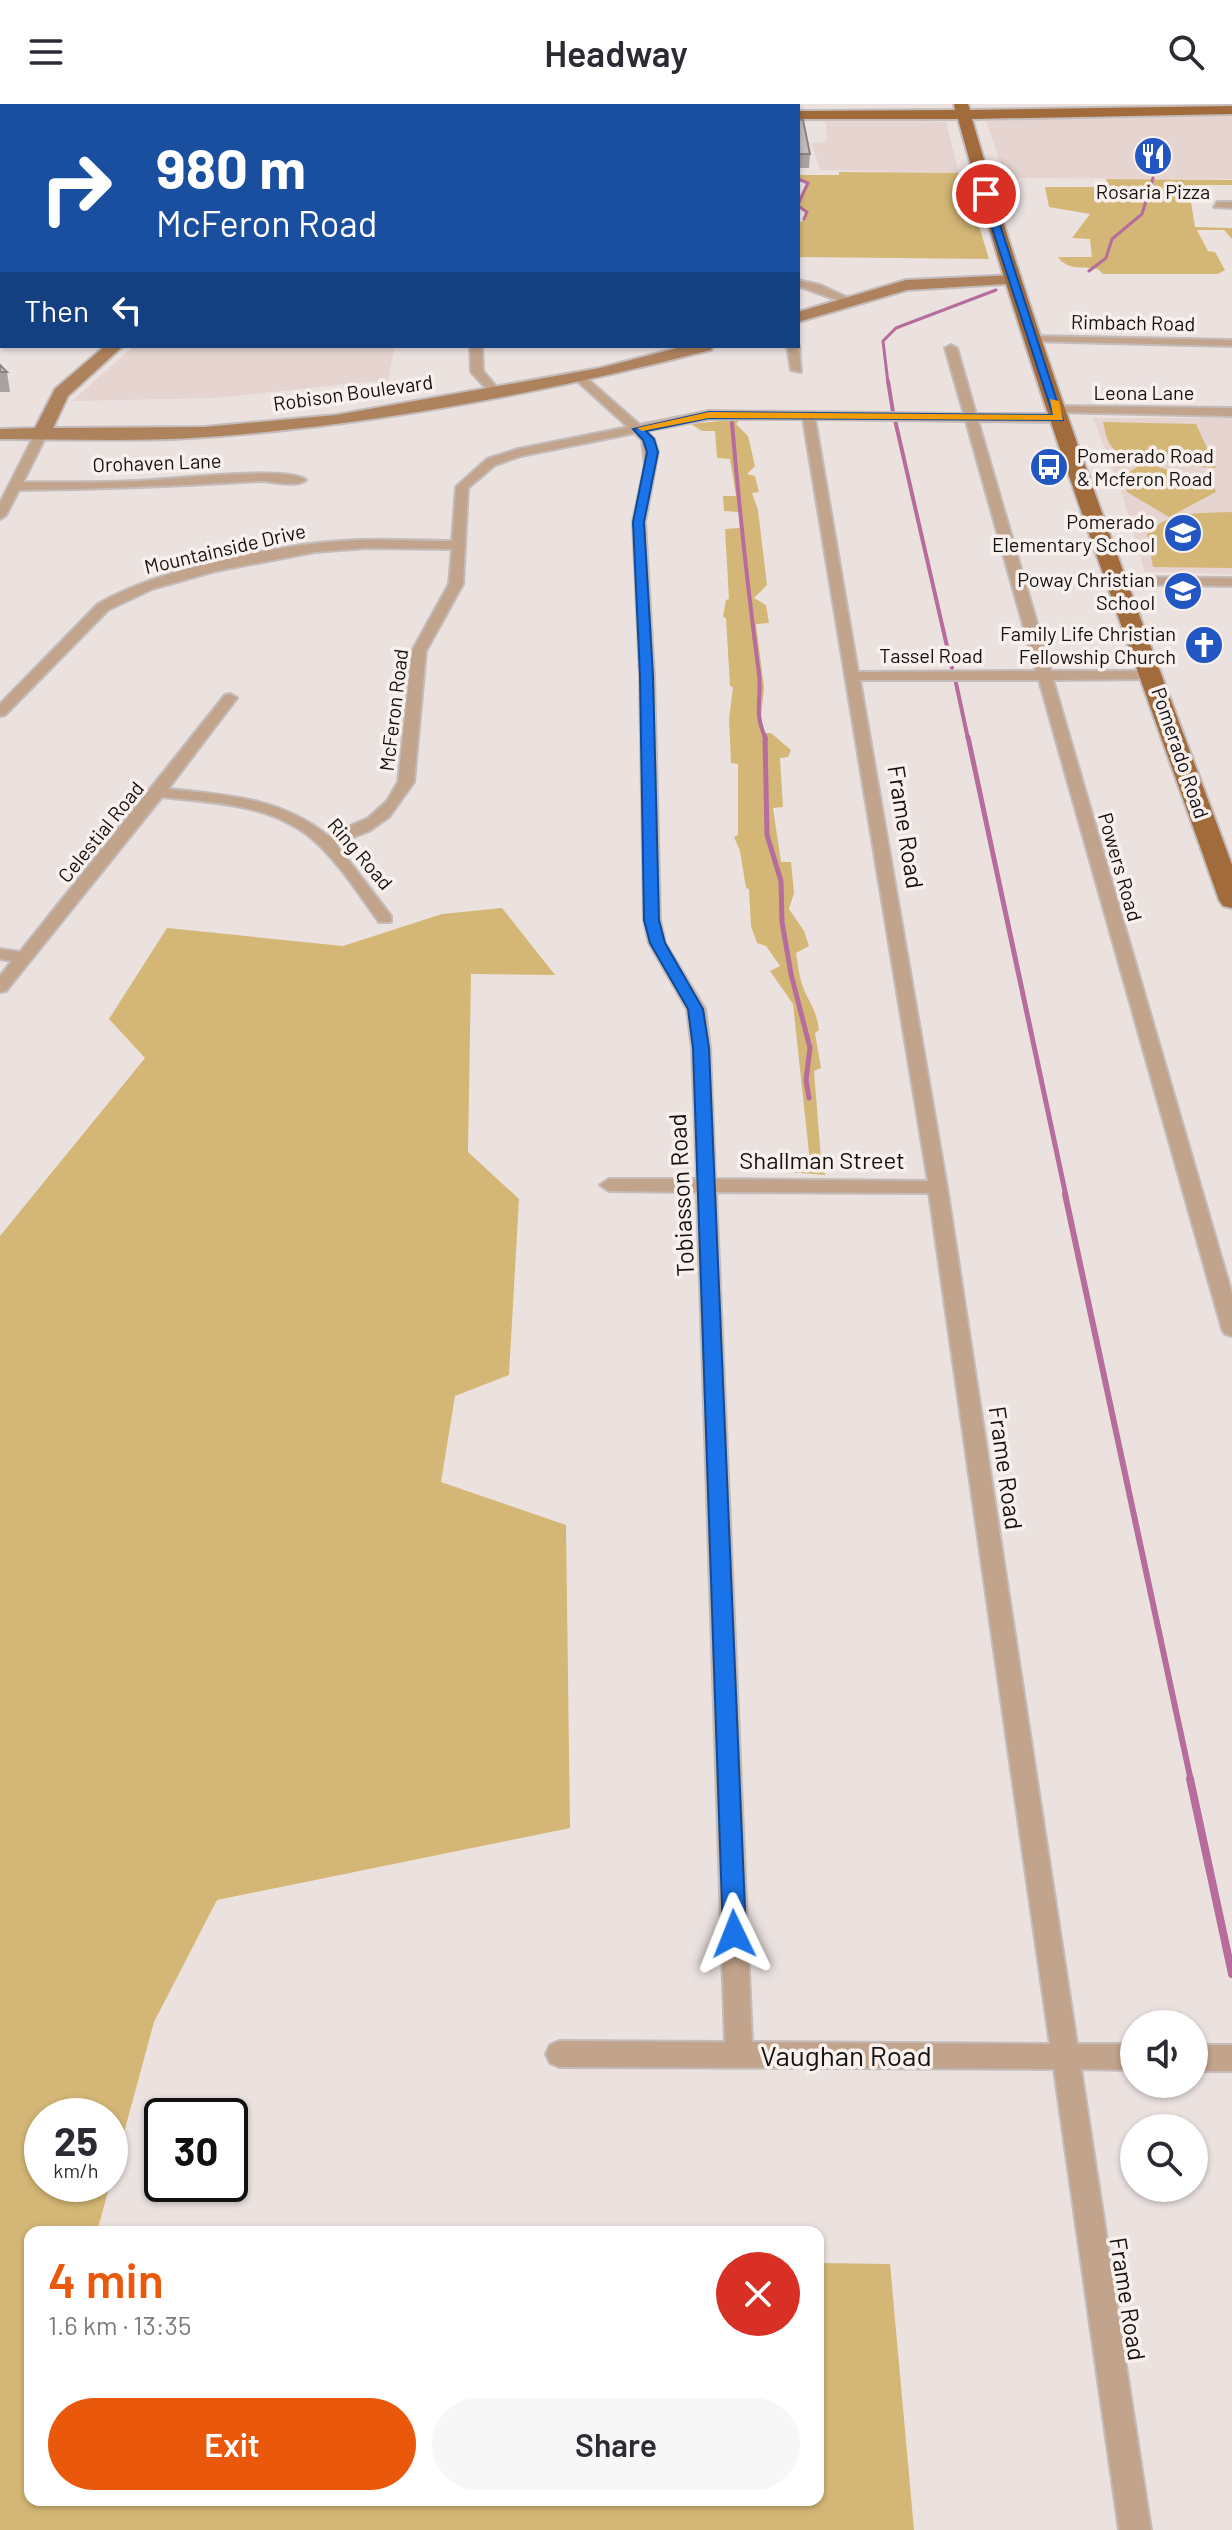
<!DOCTYPE html>
<meta charset="utf-8">
<style>
:root{--surface:#fff;--page:#f7f7f7;--text:#2b2b33;--muted:#7c7c81;--accent:#ea580c}
body{margin:0;font-family:Barlow,sans-serif;background:var(--page);color:var(--text);height:100vh;display:flex;flex-direction:column;font-size:30px;white-space:nowrap}
*{box-sizing:border-box;margin:0}
p{font-size:26px;color:var(--muted)}
.icon{flex:none;width:44px;height:44px;fill:none;stroke:currentColor;stroke-width:2;stroke-linecap:round;stroke-linejoin:round}
.map{position:relative;flex:1;overflow:hidden}
.sheet{position:absolute;left:24px;top:2122px;width:800px;height:280px;display:flex;flex-direction:column;background:var(--surface);border-radius:16px;box-shadow:0 2px 6px #0004}
.sheet>*{flex:none}
.banner{position:absolute;left:0px;top:0px;width:800px;height:244px;box-shadow:0 2px 6px #0004;background:#1a4fa0;color:#fff;overflow:hidden}
.controls{position:absolute;left:1120px;top:1906px;display:grid;gap:16px}
.controls a{display:grid;place-items:center;width:88px;height:88px;border-radius:50%;background:var(--surface);box-shadow:0 2px 6px #0004;font-size:40px}
.speed{position:absolute;left:24px;top:1994px;display:flex;gap:16px;font-size:40px;font-weight:700;text-align:center}
.speed>*{display:grid;place-content:center;width:104px;height:104px;border-radius:50%;background:var(--surface);box-shadow:0 2px 6px #0004;line-height:1}
.speed small{font-size:20px;font-weight:400}
.speed .limit{border:4px solid #111;border-radius:12px;background:#fff;color:#111}
.pin{position:absolute;display:grid;place-items:center;width:68px;height:68px;color:#fff;margin:-34px;border:4px solid #fff;border-radius:50%;box-shadow:0 2px 8px #0007}
.me{position:absolute;width:88px;margin:-44px;rotate:358deg;stroke-linejoin:round;filter:drop-shadow(0 0 6px #0008)}
.turn{display:flex;align-items:center;gap:28px;height:168px;padding:0 24px;font-size:36px}
.turn .icon{width:104px;height:104px;stroke-width:2.5}
.turn b{display:block;font-size:56px;line-height:68px}
.then{display:flex;align-items:center;height:76px;padding:0 24px;background:#0003;gap:16px;font-size:30px}
.round{display:grid;place-items:center;flex:none;width:84px;height:84px;border-radius:42px;background:var(--page)}
.head{display:flex;align-items:center;justify-content:space-between;height:136px;padding:0 24px}
h1{font-size:48px;font-weight:600;line-height:60px;color:var(--accent)}
.action{display:flex;gap:16px;margin-top:auto;padding:16px 24px}
.action a{flex:1;height:92px;border-radius:48px;background:var(--accent);color:#fff;font-size:32px;font-weight:600;line-height:92px;text-align:center}
.action a+a{background:var(--page);color:var(--text)}
header{display:flex;justify-content:space-between;align-items:center;height:104px;padding:0 24px;background:var(--surface);font-size:36px;font-weight:600}
.map>svg:first-child{display:block}
.built{fill:#e5d4d0}
.green{fill:#d4b776;fill-rule:evenodd}
.lines{fill:none;stroke-linecap:round;stroke-linejoin:round}
.stream-far4{stroke:#b66d9d;stroke-width:3}
.stream-far3{stroke:#b66d9d;stroke-width:4}
.stream-far2{stroke:#b66d9d;stroke-width:5}
.stream-far1{stroke:#b66d9d;stroke-width:6}
.stream{stroke:#b66d9d;stroke-width:8}
.street-casing{stroke:#c4bcbb;stroke-width:4}
.secondary-casing{stroke:#c4bcbb;stroke-width:4}
.primary-casing{stroke:#c4bcbb;stroke-width:4}
.street{fill:#c2a38b;fill-rule:evenodd}
.secondary{fill:#af825e;fill-rule:evenodd}
.primary{fill:#a16b3b;fill-rule:evenodd}
.wall{fill:#a9a2a3}
.building{fill:#c5bcbd;stroke:#8a8484;stroke-width:2}
.route{fill:#1a73e8;stroke:#114b97;stroke-width:2}
.slow{fill:#f59e0b}
.labels{text-anchor:middle;stroke-width:7;stroke-linejoin:round;paint-order:stroke}
.far-poi-label{font-size:20px;fill:#141111;stroke:#f8f0ed;text-anchor:end}
.far-street-label{font-size:20px;fill:#141111;stroke:#f8f0ed}
.street-label{font-size:24px;fill:#141111;stroke:#f8f0ed}
.near-street-label{font-size:28px;fill:#141111;stroke:#f8f0ed}
</style>
<header><svg class="icon" aria-label="menu" viewBox="0 0 24 24"><path d="M4 6h16M4 12h16M4 18h16"/></svg>Headway<svg class="icon" aria-label="search" viewBox="0 0 24 24"><circle cx="10" cy="10" r="6"/><path d="M15 15l6 6"/></svg></header>
<div class="map">
<svg width="1232" height="2426" viewBox="0 0 1232 2426">
<rect width="100%" height="100%" fill="#ebe2e0"/>
<path class="built" d="M1232 9V75L1005 74 986 16Z
M821 14 946 18 959 69 820 66 811 39 825 38 827 35 826 20Z
M134 242H395L388 276 216 294 72 297Z
M1093 314H1232V470L1145 468 1122 390Z"/>
<path class="green" d="M839 68 963 69 989 155 798 153V119L804 116 805 108 798 100 808 79 798 77V71H839Z
M1106 75 1232 76V81H1187L1195 95 1191 98 1195 123 1232 124V135L1224 126H1197L1208 147 1215 148 1225 166 1218 170H1103L1098 165C1084 162 1067 167 1058 153H1092L1090 135 1072 134 1090 110 1049 103 1045 83H1110Z
M740 315 736 320 748 332 755 362 747 370 755 372 759 388 752 389 758 406 767 481 754 494 766 501 769 519 756 520 764 583 761 613 765 629H771L791 646 788 653 780 654 783 703 773 704 781 758H791L794 789 789 805 804 827 809 842 796 849C798 861 799 872 803 883 810 901 816 904 819 926L815 929 821 964 814 967 822 1067 826 1071 763 1066 800 1064 810 1058 793 900 770 867 780 862 766 842 757 839 751 822 749 785 746 784 740 747 734 733 738 731V660L731 659 729 615 733 583 730 582 726 514 723 513 726 496 729 495 725 425 740 424 739 408 724 407 723 392H736L730 355 717 354 715 327H702L691 320Z
M1103 318 1196 320 1216 364C1197 363 1122 357 1111 342 1106 336 1105 325 1103 318Z
M1144 358 1213 381 1216 388 1169 413 1127 388 1124 372Z
M1232 408V464L1153 463 1147 430C1167 407 1203 409 1232 408Z
M502 804 555 871 471 870 468 1048 519 1095 509 1271 455 1292 441 1378 566 1421 570 1724 217 1796 154 1918 97 2128H30V2396H818V2159L890 2160 914 2426H0V1132L145 954 109 915 167 824 343 842 442 810ZM110 2012V2080H42V2012Z"/>
<g class="lines">
<path class="stream-far4" d="M798 75 808 79 798 100
M798 102 807 108 804 115
M1089 167 1106 154 1112 135 1142 110 1153 74
M888 279 883 237 896 224 996 186"/>
<path class="stream-far3" d="M888 277 893 308
M895 316 952 564
M732 319C739 403 748 486 759 570 762 597 753 608 766 635
M956 579 968 635"/>
<path class="stream-far2" d="M765 633 767 731 781 777 782 818 791 870 810 944 806 976 809 994
M968 633 1066 1092"/>
<path class="stream-far1" d="M1065 1090 1191 1677"/>
<path class="stream" d="M1190 1675 1232 1870"/>
<g class="street-casing">
<path id="street" d="M0 0H135L136 2 0 4Z
M0 33H2V39H0Z
M1217 98H1232V104L1214 103Z
M798 176 820 181 855 197 846 199 798 182Z
M1033 232 1232 236V242L1029 237 1027 235Z
M951 241 957 244 976 310H1059L1065 314 1059 318 978 317 1051 567H1152L1159 571 1152 575 1053 576 1232 1190V1232L1225 1230 1222 1225 1039 576H860L947 1083 1077 1940H1134V1966L1081 1965 1151 2426H1119L1054 1965 559 1963 550 1959 546 1950 550 1941 559 1937 725 1938 697 1088 609 1087 600 1081 609 1075H697L692 944 687 905 649 839 644 816 640 572 633 418 645 361 642 336 635 329 521 352 495 361 468 384 463 480 426 547 414 678 389 713 369 727 336 740 391 812V818H379C360 792 342 763 318 740 276 700 217 699 162 693L6 887 0 888V872L12 857 0 855V845L20 848 225 591 230 590 237 594 168 685C226 691 282 694 328 732L368 714 387 697 398 678 412 547 449 480 452 445 367 444 315 448 216 467 152 485 108 506 5 611 0 612V600L98 500C159 465 271 442 341 437 378 434 415 437 452 437L456 383 487 355 518 345 628 323 575 275V271H583L640 321 709 307 964 310 945 244ZM709 315H803L928 1077 715 1075 710 944 705 905 665 839 660 816 654 572 645 418 658 348 654 335 646 327ZM815 315 966 317 1036 567 858 568ZM716 1088 929 1089 1050 1940 752 1938Z
M470 242H482L483 267 500 287V291H492L471 268Z
M787 242H799L801 268 791 266Z
M1056 302 1232 304V312L1052 308 1050 306Z
M41 326 47 330 23 378C60 378 97 379 134 377 167 376 285 361 306 376 296 384 273 377 259 377 179 382 99 385 19 386L6 411 0 415V399L35 330Z
M1119 473 1232 474V482L1114 480V474Z
M1194 1941H1232V1967H1194Z"/>
</g>
<g class="secondary-casing">
<path id="secondary" d="M1015 171 1021 173V179L907 186 798 218V208L906 176Z
M105 242H123L68 292 53 324 204 323 336 311 600 264 685 242H713L711 246C546 288 377 321 207 333 139 338 69 335 0 335V325L35 324 55 285Z"/>
</g>
<g class="primary-casing">
<path id="primary" d="M954 0H968L970 6 1232 2V10L972 15C1045 268 1141 514 1232 761V804L1223 802 1219 796C1128 537 1030 280 958 15H798V7L955 6Z
M0 205H2L0 216Z"/>
</g>
<use href="#street" class="street"/>
<use href="#secondary" class="secondary"/>
<use href="#primary" class="primary"/>
</g>
<path class="wall" d="M798 15 810 50 809 64H798Z
M2 146V179H0V149Z
M0 261 7 268 10 288H0Z"/>
<path class="building" d="M773 0H790V2H773Z
M798 15 803 16 810 50H798Z
M2 146V163H0V149Z
M0 261 7 268H0Z"/>
<path class="route" d="M986 87 990 90 1063 316 709 314 646 327 654 335 658 348 644 418 653 572 659 816 665 839 703 905 709 944 746 1830 742 1837 734 1841 726 1837 723 1830 693 944 688 905 650 839 644 816 640 572 633 418 647 348 643 336 633 325 709 308 1053 311 981 90Z"/>
<path class="slow" d="M1050 295 1059 297 1063 316 709 314 642 327 637 324 709 308 1053 311Z"/>
<defs>
<g id="restaurant-disc" transform="scale(2)"><circle r="9.5" fill="#2156c3" stroke="#f8f0ed"/><path d="M-5-6h1v4h1v-4h1v4h1v-4h1v5L-1.5 .5V6h-2V.5L-5-1ZM5-6V6H3V1.5H1.5Q1.5-4 5-6Z" fill="#fff"/></g>
<g id="bus-disc" transform="scale(2)"><circle r="9.5" fill="#2156c3" stroke="#f8f0ed"/><path d="M-5-6H5V4H4V6H2V4H-2V6H-4V4H-5ZM-3.5-4V0h7V-4ZM-3.5 1.2v1.5H-2V1.2ZM2 1.2v1.5H3.5V1.2Z" fill="#fff"/></g>
<g id="school-disc" transform="scale(2)"><circle r="9.5" fill="#2156c3" stroke="#f8f0ed"/><path d="M0-5L7-2L0 1L-7-2ZM-4 1L0 2.5L4 1V4Q0 6-4 4Z" fill="#fff"/></g>
<g id="church-disc" transform="scale(2)"><circle r="9.5" fill="#2156c3" stroke="#f8f0ed"/><path d="M-1.2-6h2.4v3.5h3.3v2.4h-3.3V6h-2.4V-.1h-3.3v-2.4h3.3Z" fill="#fff"/></g>
</defs>
<g fill-rule="evenodd">
<use href="#restaurant-disc" x="1153" y="52"/>
<use href="#bus-disc" x="1049" y="363"/>
<use href="#school-disc" x="1183" y="429"/>
<use href="#school-disc" x="1183" y="487"/>
<use href="#church-disc" x="1204" y="541"/>
</g>
<g class="labels">
<g class="far-poi-label">
<text x="1153" y="95" text-anchor="middle">Rosaria Pizza</text>
<text x="1077" y="359" text-anchor="start">Pomerado Road<tspan x="1077" dy="23">&amp; Mcferon Road</tspan></text>
<text x="1155" y="425">Pomerado<tspan x="1155" dy="23">Elementary School</tspan></text>
<text x="1155" y="483">Poway Christian<tspan x="1155" dy="23">School</tspan></text>
<text x="1176" y="537">Family Life Christian<tspan x="1176" dy="23">Fellowship Church</tspan></text>
</g>
<g class="far-street-label">
<text transform="translate(1133 219) rotate(1)" y="7">Rimbach Road</text>
<text transform="translate(353 289) rotate(-8)" y="7">Robison Boulevard</text>
<text x="1144" y="296">Leona Lane</text>
<text transform="translate(157 359) rotate(-2)" y="7">Orohaven Lane</text>
<text transform="translate(225 445) rotate(-13)" y="7">Mountainside Drive</text>
<text x="931" y="559">Tassel Road</text>
<text transform="translate(394 606) rotate(-83)" y="7">McFeron Road</text>
<text transform="translate(1180 649) rotate(71)" y="7">Pomerado Road</text>
<text transform="translate(101 728) rotate(-51)" y="7">Celestial Road</text>
<text transform="translate(360 750) rotate(49)" y="7">Ring Road</text>
<text transform="translate(1120 763) rotate(74)" y="7">Powers Road</text>
</g>
<g class="street-label">
<text transform="translate(905 723) rotate(81)" y="8">Frame Road</text>
<text x="822" y="1065">Shallman Street</text>
<text transform="translate(682 1091) rotate(-93)" y="8">Tobiasson Road</text>
<text transform="translate(1005 1364) rotate(82)" y="8">Frame Road</text>
<text transform="translate(1127 2195) rotate(81)" y="8">Frame Road</text>
</g>
<g class="near-street-label">
<text x="846" y="1962">Vaughan Road</text>
</g>
</g>
</svg>
<div class="controls">
<a><svg class="icon" aria-label="sound" viewBox="0 0 24 24"><path d="M4 9h4l5-4v14l-5-4H4zM17 9q2 3 0 6"/></svg></a>
<a><svg class="icon" aria-label="search" viewBox="0 0 24 24"><circle cx="10" cy="10" r="6"/><path d="M15 15l6 6"/></svg></a>
</div>
<div class="speed"><div>25<small>km/h</small></div><div class="limit">30</div></div>
<div class="pin" style="left:986px;top:90px;background:#d93025"><svg class="icon" aria-label="arrive" viewBox="0 0 24 24"><path d="M6 21V4h12l-3 4 3 4H6"/></svg></div>
<svg class="me" style="left:734px;top:1830px" viewBox="-20 -20 40 40"><path d="M0-17L14 15 0 8-14 15z" fill="#1a73e8" stroke="#fff" stroke-width="4"/></svg>
<div class="banner">
<div class="turn"><svg class="icon" aria-label="right" viewBox="0 0 24 24"><path d="M7 20v-9h11M14 6l5 5-5 5"/></svg><div><b>980 m</b>McFeron Road</div></div>
<div class="then">Then<svg class="icon" aria-label="left" viewBox="0 0 24 24"><path d="M17 20v-9H6M10 6l-5 5 5 5"/></svg></div>
</div>
<section class="sheet">
<div class="head"><div><h1>4 min</h1><p>1.6 km · 13:35</p></div><a class="round" style="background:#d93025;color:#fff"><svg class="icon" aria-label="close" viewBox="0 0 24 24"><path d="M6 6l12 12M18 6L6 18"/></svg></a></div>
<div class="action"><a>Exit</a><a>Share</a></div>
</section>
</div>
